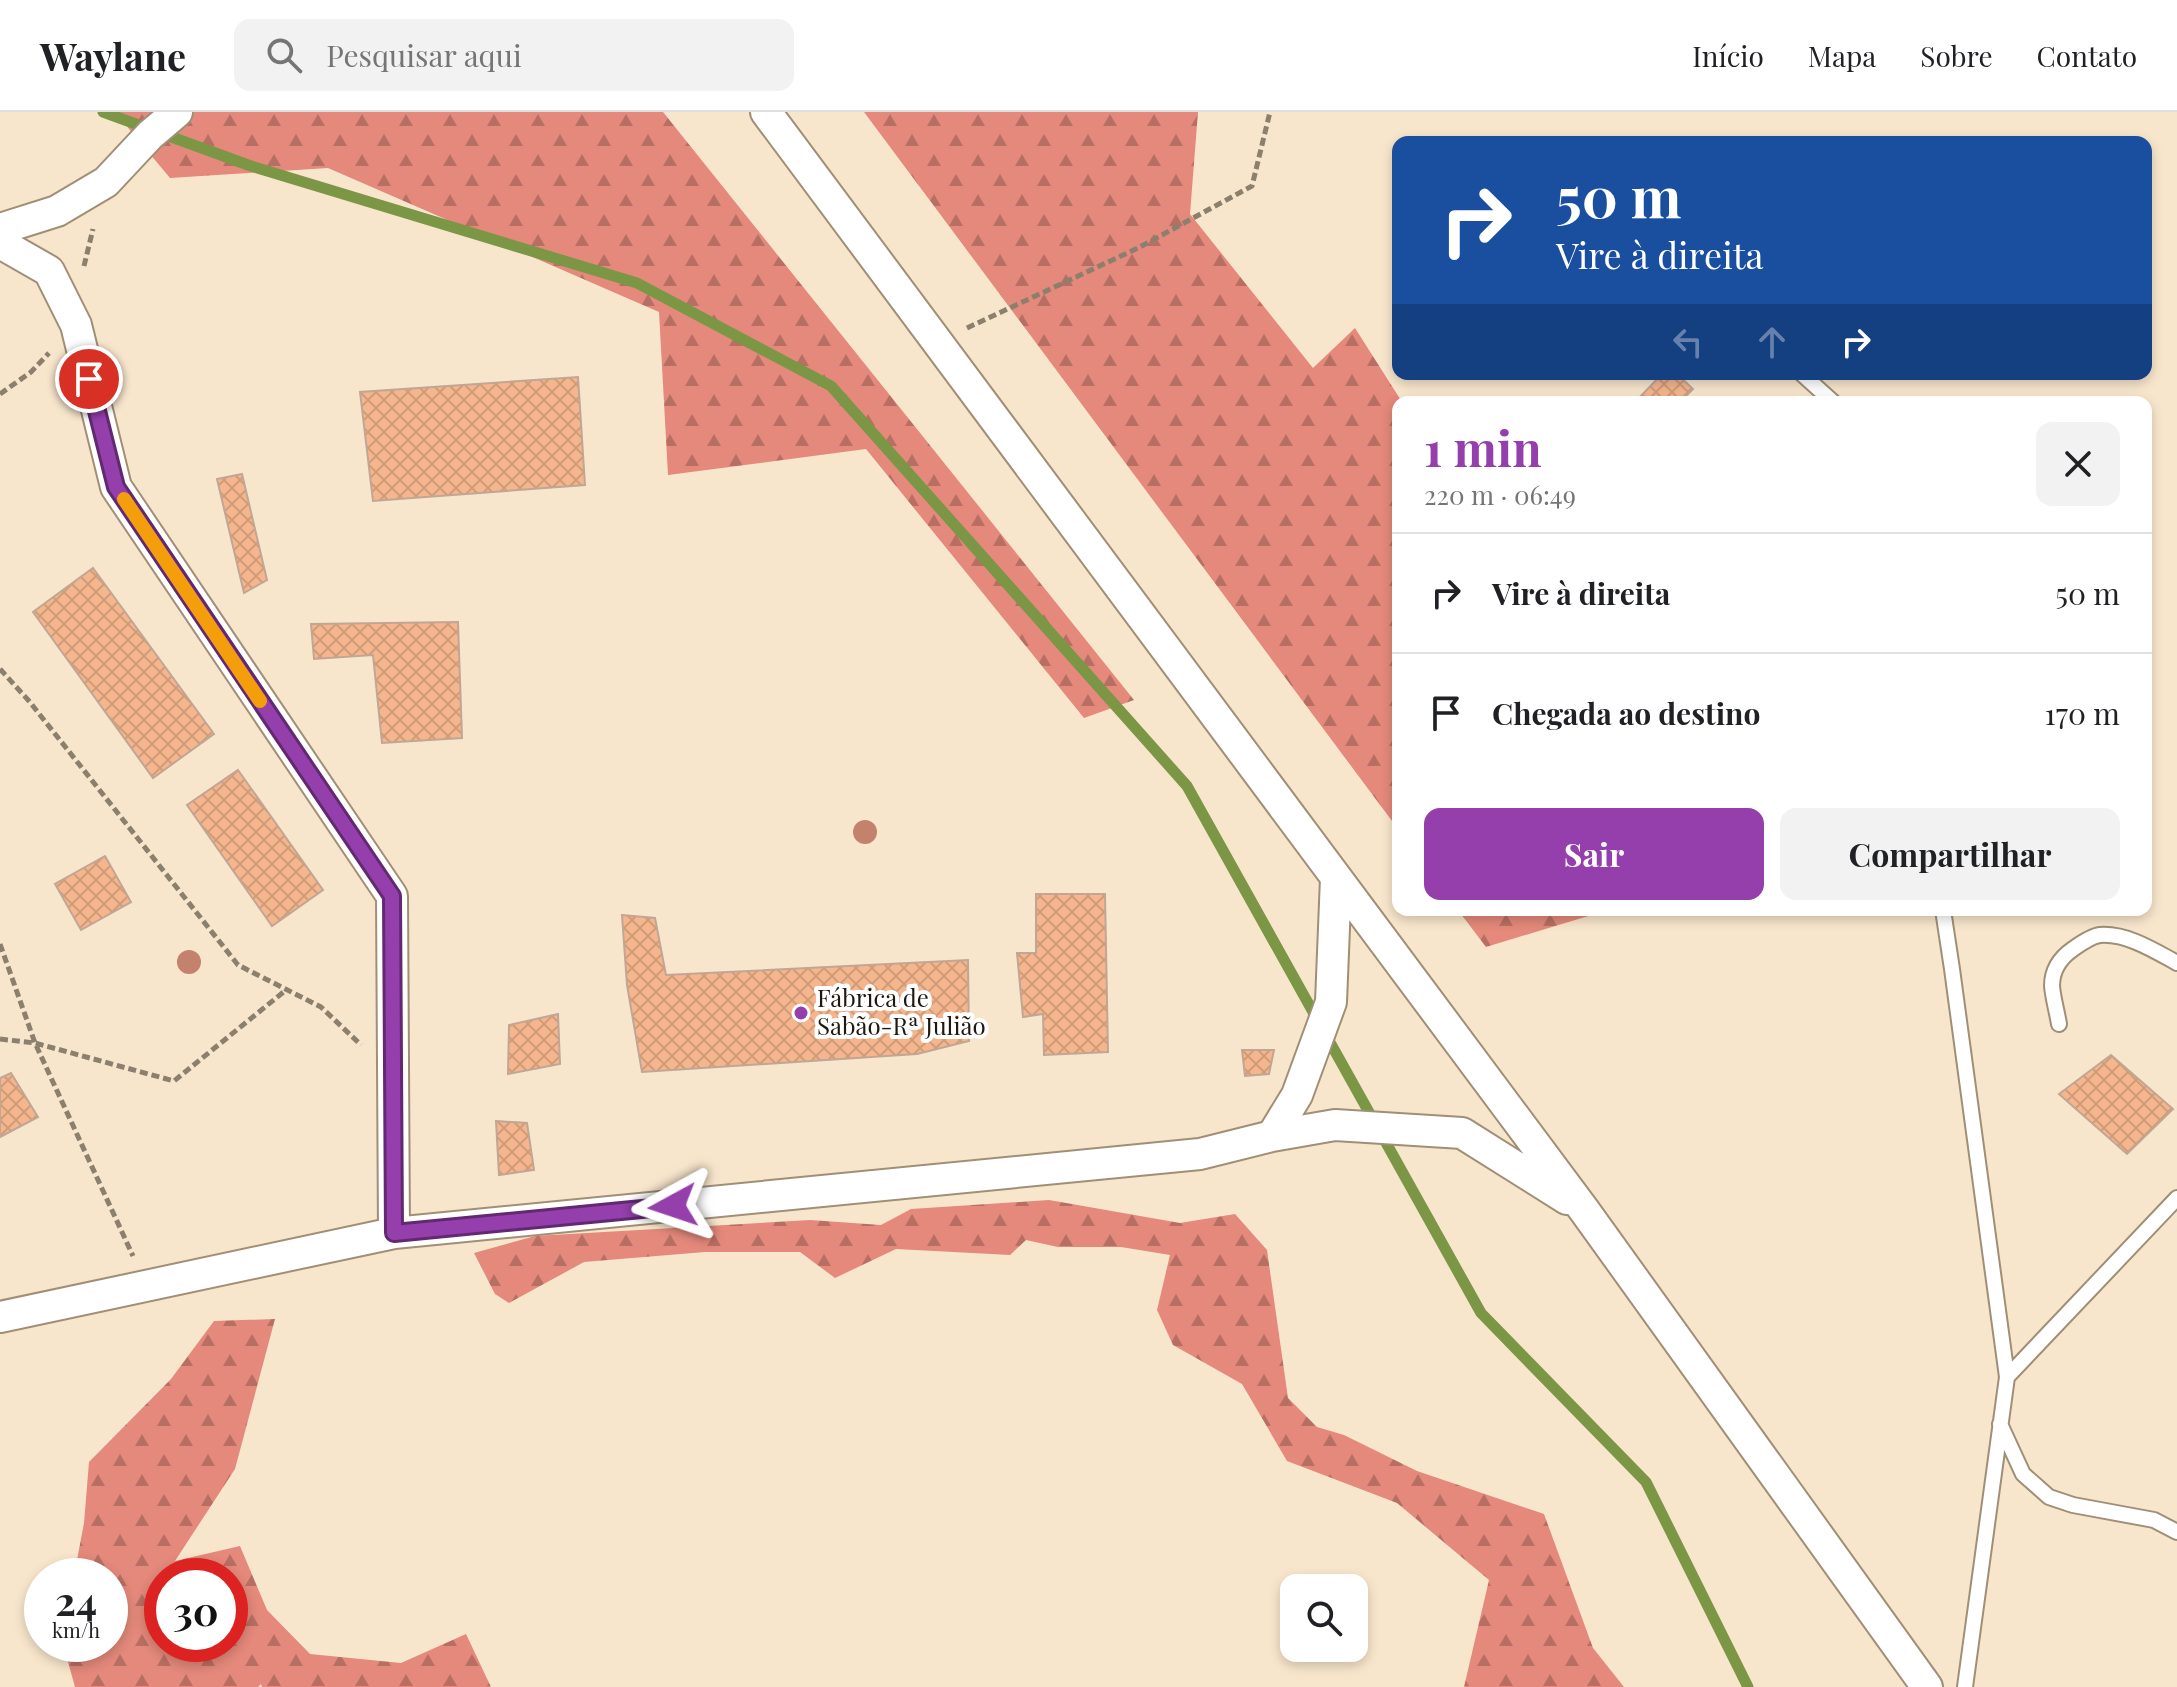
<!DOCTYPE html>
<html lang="pt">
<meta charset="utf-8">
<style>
:root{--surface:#fff;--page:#f2f2f2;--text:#202124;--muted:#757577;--line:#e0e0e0;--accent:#953fac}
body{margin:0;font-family:"Playfair Display",serif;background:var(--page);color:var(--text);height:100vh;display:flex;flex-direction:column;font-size:30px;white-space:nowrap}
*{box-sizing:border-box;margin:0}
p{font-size:26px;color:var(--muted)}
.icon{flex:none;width:44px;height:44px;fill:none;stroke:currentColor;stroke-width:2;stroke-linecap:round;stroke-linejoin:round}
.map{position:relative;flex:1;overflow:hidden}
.panel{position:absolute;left:1392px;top:284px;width:760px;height:520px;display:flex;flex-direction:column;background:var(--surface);border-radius:16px;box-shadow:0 4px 12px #0003}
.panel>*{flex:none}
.banner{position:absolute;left:1392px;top:24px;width:760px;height:244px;border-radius:16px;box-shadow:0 4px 12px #0003;background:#1a4fa0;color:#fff;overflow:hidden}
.buttons{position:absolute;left:1280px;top:1462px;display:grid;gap:16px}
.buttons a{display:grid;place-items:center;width:88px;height:88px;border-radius:16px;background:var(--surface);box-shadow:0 4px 12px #0003;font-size:40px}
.speed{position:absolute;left:24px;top:1446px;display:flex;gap:16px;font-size:40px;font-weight:700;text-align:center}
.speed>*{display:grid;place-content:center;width:104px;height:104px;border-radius:50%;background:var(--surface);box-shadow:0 4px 12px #0003;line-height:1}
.speed small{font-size:20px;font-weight:400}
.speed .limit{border:12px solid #d22;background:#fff;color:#111}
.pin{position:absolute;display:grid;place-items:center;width:68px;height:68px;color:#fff;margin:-34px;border:4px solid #fff;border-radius:50%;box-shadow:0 2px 8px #0007}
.me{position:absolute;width:88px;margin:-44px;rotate:265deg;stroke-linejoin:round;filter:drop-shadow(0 0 6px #0008)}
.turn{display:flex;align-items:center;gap:28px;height:168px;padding:0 32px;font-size:36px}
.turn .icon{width:104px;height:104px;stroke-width:2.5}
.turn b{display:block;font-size:56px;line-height:68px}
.lanes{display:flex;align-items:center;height:76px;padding:0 32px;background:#0003;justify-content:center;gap:40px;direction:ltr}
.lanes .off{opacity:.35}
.round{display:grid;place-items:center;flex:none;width:84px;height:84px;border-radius:16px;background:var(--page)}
.headline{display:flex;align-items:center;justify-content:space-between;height:136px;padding:0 32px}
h1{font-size:48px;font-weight:700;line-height:60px;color:var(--accent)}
.action{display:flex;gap:16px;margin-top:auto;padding:16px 32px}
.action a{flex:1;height:92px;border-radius:16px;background:var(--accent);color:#fff;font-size:32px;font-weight:700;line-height:92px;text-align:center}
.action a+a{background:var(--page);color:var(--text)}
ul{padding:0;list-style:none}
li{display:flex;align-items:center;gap:24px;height:120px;padding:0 32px;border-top:2px solid var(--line)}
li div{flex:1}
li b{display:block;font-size:30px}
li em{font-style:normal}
header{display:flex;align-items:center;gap:48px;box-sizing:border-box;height:112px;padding:0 40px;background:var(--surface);border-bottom:2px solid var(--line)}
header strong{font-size:38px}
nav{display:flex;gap:44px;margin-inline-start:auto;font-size:28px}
.search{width:560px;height:72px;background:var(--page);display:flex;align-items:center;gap:20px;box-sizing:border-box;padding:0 28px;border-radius:16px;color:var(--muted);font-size:30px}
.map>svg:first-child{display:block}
.forest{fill:url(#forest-firs);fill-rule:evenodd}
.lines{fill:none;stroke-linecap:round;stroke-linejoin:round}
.stream{stroke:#7b9644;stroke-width:11}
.building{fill:url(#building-cross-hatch);stroke:#c1a695;stroke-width:2}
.service-casing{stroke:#a08f77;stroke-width:18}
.minor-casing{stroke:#a08f77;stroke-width:34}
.path{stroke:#8b7f6e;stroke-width:5;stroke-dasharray:8 4;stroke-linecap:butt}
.service{stroke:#fff;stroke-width:14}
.minor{stroke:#fff;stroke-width:30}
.tree{fill:#c3816e}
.route-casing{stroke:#612970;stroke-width:20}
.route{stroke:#953fac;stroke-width:14}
.slow{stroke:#f59e0b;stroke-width:14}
.poi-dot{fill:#953fac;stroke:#fff;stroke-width:3}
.labels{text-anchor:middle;stroke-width:8;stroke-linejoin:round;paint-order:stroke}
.poi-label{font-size:24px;fill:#1e180f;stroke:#fff;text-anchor:start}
</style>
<header>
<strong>Waylane</strong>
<div class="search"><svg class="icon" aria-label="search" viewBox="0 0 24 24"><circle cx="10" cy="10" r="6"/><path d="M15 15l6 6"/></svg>Pesquisar aqui</div>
<nav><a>Início</a><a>Mapa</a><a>Sobre</a><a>Contato</a></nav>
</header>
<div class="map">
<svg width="2177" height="1575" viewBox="0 0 2177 1575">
<defs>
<pattern id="forest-firs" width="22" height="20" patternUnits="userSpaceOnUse" patternTransform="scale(2)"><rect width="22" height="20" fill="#e4897b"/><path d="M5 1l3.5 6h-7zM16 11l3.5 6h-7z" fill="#b86f63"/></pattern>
<pattern id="building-cross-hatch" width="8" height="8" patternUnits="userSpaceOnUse" patternTransform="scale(2)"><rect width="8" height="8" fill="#f5b68e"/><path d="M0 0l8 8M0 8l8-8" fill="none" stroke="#d29c79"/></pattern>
</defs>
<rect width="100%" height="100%" fill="#f8e6cc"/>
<path class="forest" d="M115 0H663L1134 588 1084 606 866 337 668 363 659 200 328 56 170 66Z
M864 0H1198L1190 102 1313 256 1355 216 1402 290H1398V717Z
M1458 798H1608L1486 835Z
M1049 1088 1180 1111 1235 1102 1267 1138 1288 1286 1317 1315 1344 1323 1417 1359 1544 1402 1593 1536 1624 1575H1464L1489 1468 1397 1391 1287 1349 1242 1272 1173 1233 1157 1198 1170 1143 1121 1135H1058L1026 1128 1010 1143 896 1137 835 1166 800 1140H705L584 1150 509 1191 495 1182 474 1141 535 1124 810 1108 881 1113 911 1097Z
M275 1207 235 1357 175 1449 240 1434 267 1498 310 1542 401 1551 466 1522 491 1575H262L261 1572 258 1575H75L63 1532H110V1464H74L84 1411 89 1350 171 1267 214 1209ZM230 1464V1532H162V1464Z"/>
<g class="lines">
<path class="stream" d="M103 0 251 54 637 171 831 274 1187 674 1481 1201 1646 1370 1748 1575"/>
</g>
<path class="building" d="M1662 262H1677L1693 277 1680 290H1635Z
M578 265 585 373 373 389 360 280Z
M242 362 267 468 244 481 217 367Z
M93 456 214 622 153 666 33 500Z
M458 510 462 626 382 631 373 543 314 547 311 512Z
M238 658 323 778 272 814 187 693Z
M105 744 131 790 81 818 55 772Z
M1036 782H1105L1108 940 1044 943 1043 902 1023 905 1017 841H1036Z
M622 803 655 806 666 863 968 848 969 929 917 942 642 960 627 873Z
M558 902 560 952 508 962 509 913Z
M1242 938H1274L1269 962 1245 964Z
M2111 943 2173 997 2127 1042 2059 982Z
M11 961 38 1005 0 1025V966Z
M496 1009 527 1011 534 1058 499 1063Z"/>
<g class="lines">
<g class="service-casing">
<path id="service" d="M1802 262 1833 290
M1943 798 1952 857 2007 1265
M2059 912C2057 900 2053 886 2052 874 2052 858 2060 846 2073 837 2080 832 2091 824 2100 823 2127 821 2155 839 2177 851
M2000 1312 2023 1362 2049 1385 2073 1393 2154 1408 2177 1420
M1965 1575 2007 1265 2177 1086"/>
</g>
<g class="minor-casing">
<path id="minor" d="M766 0 1584 1098 1927 1575
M0 117 57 99 106 70 150 23 177 0
M0 131 49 159 76 213 116 375 392 784 394 1121
M1272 1024 1297 983 1331 890 1336 766
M0 1205 394 1121 1200 1042 1272 1024 1335 1013 1462 1021 1567 1087"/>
</g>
<path class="path" d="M84 154 93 117
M967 216 1138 136 1252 74 1270 0
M0 282 31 260 49 241
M0 557 29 589 238 853 321 895 361 933
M0 832 35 931 133 1144
M0 927 35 931 174 969 286 878"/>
<use href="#service" class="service"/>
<use href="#minor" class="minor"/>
</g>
<g class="tree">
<circle cx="865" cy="720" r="12"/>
<circle cx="189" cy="850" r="12"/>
</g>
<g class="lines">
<g class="route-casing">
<path id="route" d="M89 267 116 375 392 784 394 1121 673 1094"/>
</g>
<use href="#route" class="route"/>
<path class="slow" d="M124 387 260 589"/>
</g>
<circle class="poi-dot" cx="801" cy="901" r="8"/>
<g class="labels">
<g class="poi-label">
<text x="817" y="895">Fábrica de<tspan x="817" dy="28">Sabão-Rª Julião</tspan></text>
</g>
</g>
</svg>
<div class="buttons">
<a><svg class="icon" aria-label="search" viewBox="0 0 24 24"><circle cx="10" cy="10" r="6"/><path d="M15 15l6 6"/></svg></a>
</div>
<div class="speed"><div>24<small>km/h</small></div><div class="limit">30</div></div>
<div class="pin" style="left:89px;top:267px;background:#d93025"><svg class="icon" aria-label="arrive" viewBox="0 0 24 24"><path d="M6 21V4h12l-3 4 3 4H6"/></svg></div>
<svg class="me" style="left:673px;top:1094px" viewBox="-20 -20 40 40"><path d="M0-17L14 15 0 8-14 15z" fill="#953fac" stroke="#fff" stroke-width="4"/></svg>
<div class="banner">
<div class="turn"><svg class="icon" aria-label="right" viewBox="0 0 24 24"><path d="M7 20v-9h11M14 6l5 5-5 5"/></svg><div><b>50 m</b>Vire à direita</div></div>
<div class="lanes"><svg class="icon off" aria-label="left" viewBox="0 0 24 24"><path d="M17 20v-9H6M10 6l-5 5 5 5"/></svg><svg class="icon off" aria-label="ahead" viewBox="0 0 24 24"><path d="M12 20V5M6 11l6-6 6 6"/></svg><svg class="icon" aria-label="right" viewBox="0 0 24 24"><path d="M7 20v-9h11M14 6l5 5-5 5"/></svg></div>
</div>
<section class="panel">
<div class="headline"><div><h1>1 min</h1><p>220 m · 06:49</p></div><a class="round"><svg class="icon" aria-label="close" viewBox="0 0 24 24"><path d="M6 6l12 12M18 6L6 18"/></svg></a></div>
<ul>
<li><svg class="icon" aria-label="right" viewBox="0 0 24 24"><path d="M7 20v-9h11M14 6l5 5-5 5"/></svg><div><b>Vire à direita</b></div><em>50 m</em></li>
<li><svg class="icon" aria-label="arrive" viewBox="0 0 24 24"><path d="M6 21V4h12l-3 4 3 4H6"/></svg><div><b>Chegada ao destino</b></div><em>170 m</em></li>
</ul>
<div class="action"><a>Sair</a><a>Compartilhar</a></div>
</section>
</div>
